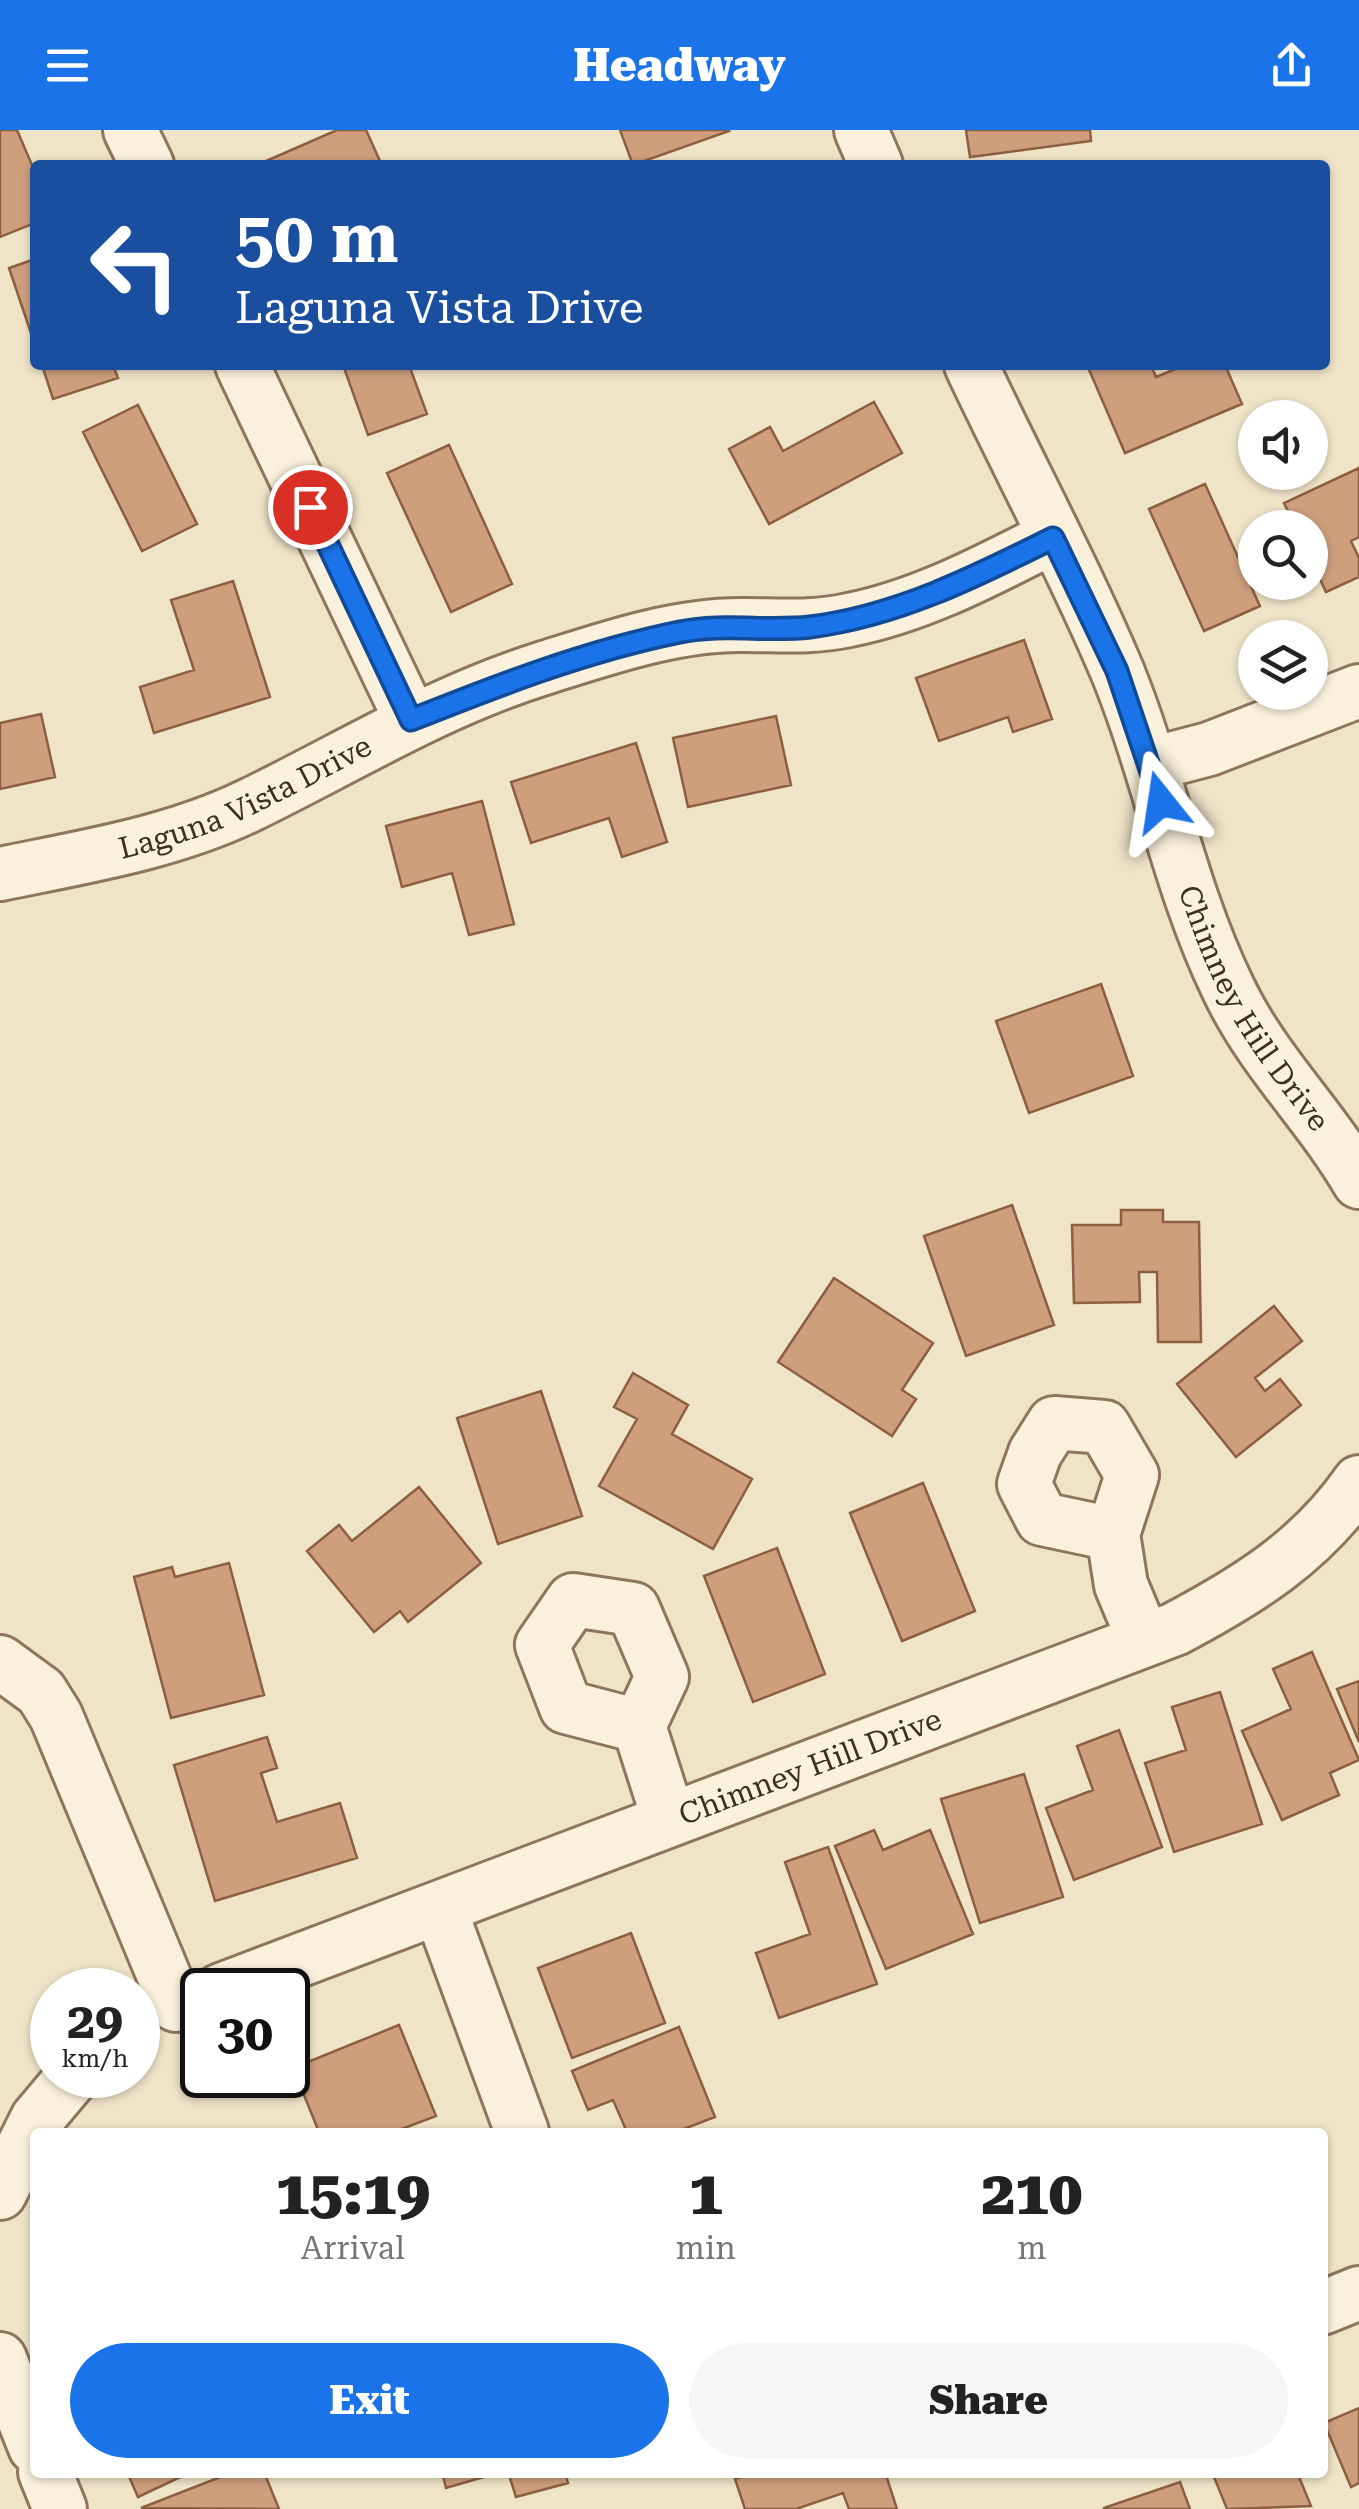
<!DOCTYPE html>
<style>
:root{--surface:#fff;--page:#f6f6f6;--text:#222;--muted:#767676;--accent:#1a73e8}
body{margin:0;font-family:"Roboto Serif",serif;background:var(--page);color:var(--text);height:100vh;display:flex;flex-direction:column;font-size:38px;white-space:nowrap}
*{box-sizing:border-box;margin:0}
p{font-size:32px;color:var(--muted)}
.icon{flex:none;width:55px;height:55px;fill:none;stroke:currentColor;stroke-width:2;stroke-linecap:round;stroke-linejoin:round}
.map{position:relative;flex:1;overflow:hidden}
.sheet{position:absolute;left:30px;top:1998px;width:1298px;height:350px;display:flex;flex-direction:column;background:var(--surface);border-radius:10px;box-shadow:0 2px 8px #0004}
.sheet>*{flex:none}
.banner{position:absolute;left:30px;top:30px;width:1300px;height:210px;border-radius:10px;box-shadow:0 2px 8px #0004;background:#1a4fa0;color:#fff;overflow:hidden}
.buttons{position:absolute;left:1238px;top:270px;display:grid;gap:20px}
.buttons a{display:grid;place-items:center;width:90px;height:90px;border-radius:50%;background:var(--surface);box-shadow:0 2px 8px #0004;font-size:50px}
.speed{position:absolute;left:30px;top:1838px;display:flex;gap:20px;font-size:50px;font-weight:700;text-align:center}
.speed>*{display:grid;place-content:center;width:130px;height:130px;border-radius:50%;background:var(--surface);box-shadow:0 2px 8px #0004;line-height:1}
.speed small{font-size:25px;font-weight:400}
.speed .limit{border:5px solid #111;border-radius:15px;background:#fff;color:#111}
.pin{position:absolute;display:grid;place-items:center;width:85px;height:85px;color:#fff;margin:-42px;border:5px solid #fff;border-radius:50%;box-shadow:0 2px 10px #0007}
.me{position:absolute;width:110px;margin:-55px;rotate:345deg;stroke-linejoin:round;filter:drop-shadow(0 0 8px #0008)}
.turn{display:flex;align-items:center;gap:35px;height:210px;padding:0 40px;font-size:45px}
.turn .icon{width:130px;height:130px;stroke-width:2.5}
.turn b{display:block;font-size:70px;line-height:85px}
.eta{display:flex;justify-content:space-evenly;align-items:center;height:170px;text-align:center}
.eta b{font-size:60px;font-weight:800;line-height:70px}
.action{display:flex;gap:20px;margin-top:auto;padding:20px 40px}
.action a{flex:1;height:115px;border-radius:60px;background:var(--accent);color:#fff;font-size:40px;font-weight:800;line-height:115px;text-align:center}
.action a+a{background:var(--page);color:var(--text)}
header{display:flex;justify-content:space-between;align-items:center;height:130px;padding:0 40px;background:var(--accent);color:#fff;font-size:45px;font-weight:800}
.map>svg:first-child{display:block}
.building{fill:#cf9f7d;stroke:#8d5f41;stroke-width:2.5}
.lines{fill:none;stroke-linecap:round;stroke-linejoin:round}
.minor-casing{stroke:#8d765c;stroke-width:58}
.minor{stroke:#faf1dc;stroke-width:52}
.route-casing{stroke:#114b97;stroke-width:25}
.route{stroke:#1a73e8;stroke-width:18}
.labels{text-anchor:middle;stroke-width:8;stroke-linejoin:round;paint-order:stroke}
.street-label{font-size:30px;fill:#3d2e20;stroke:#f7eed8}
</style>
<header><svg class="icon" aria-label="menu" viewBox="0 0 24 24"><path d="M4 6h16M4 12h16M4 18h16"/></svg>Headway<svg class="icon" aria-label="share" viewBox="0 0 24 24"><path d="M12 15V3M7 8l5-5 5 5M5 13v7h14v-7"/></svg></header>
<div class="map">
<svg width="1359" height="2379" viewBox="0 0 1359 2379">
<rect width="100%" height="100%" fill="#f0e4c8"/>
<path class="building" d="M0 0H17L35 42V93L0 107Z
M337 0H366L380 31 257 35Z
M620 0H728L729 1 633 35Z
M966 0H1090L1091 11 970 27Z
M35 129V215L9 138Z
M42 235H113L118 248 53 269Z
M343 235H409L427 284 368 305Z
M1087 235H1151L1156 247 1185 235H1225L1242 274 1125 323Z
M874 272 902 323 769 394 729 319 770 297 783 321Z
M138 275 197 394 142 421 83 302Z
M449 315 512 454 451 482 387 343Z
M1359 338V407L1351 411 1359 428V447L1326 462 1310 428V398H1296L1284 373Z
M1205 354 1260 476 1204 501 1149 379Z
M233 451 270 567 154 603 140 557 194 540 171 470Z
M1024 510 1052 589 1013 602 1008 587 939 611 916 548Z
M41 584 55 647 0 659V593Z
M776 586 791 655 688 677 673 608Z
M636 613 667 712 622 727 609 688 531 713 511 652Z
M482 671 514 794 469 805 452 743 402 757 386 696Z
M1101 854 1133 946 1029 983 996 891Z
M1012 1075 1054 1195 966 1226 924 1106Z
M1121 1080H1163V1092H1199L1201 1212H1158L1157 1142H1139L1140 1172 1074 1173 1072 1095H1121Z
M834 1148 933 1213 902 1260 916 1269 892 1306 778 1232Z
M1274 1176 1302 1211 1255 1248 1265 1261 1280 1249 1301 1275 1236 1327 1177 1254Z
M633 1243 688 1275 672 1304 752 1349 713 1419 599 1356 637 1289 614 1277Z
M541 1261 582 1386 498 1414 457 1288Z
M923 1353 975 1481 902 1511 850 1383Z
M419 1357 481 1433 408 1492 400 1481 374 1502 307 1421 339 1395 352 1411Z
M777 1418 825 1544 753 1572 704 1446Z
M229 1433 264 1565 171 1588 134 1447 172 1437 175 1447Z
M1312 1522 1359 1630 1330 1643 1339 1665 1282 1690 1242 1601 1291 1579 1273 1539Z
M1359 1551V1612L1337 1559Z
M1220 1562 1262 1694 1174 1722 1145 1633 1186 1620 1172 1577Z
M1119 1600 1162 1717 1074 1750 1046 1678 1093 1660 1077 1616Z
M267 1607 277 1638 261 1643 277 1692 340 1673 357 1728 215 1771 174 1635Z
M1024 1644 1063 1767 980 1793 941 1669Z
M874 1700 883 1720 930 1700 973 1804 886 1839 835 1716Z
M828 1717 877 1854 779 1888 756 1823 810 1804 785 1732Z
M631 1803 665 1893 572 1928 538 1838Z
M399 1895 436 1986 394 2002H319L293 1938Z
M679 1897 715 1987 676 2002H627L613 1970 588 1980 572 1941Z
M1359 2278V2353L1351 2357 1324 2293Z
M127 2342H191L138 2367Z
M233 2342H264L279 2379 141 2378Z
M442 2342H501L446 2358Z
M508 2342H565L568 2353 516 2367Z
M755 2342H885L897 2379H849L843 2363 796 2379H745L735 2349Z
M1212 2342H1297L1311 2376 1227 2379Z
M1180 2352 1190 2379H1104V2378Z"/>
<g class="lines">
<g class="minor-casing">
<g id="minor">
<path d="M130 0 147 35"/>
<path d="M861 0 876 35"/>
<path d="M242 235 411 590"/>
<path id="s1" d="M971 235C1019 337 1074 439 1118 543 1160 647 1179 757 1228 858 1263 932 1319 983 1359 1052"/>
<path d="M1152 634 1209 619 1359 561"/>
<path id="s2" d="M0 744C83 727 171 713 248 676 347 628 438 571 544 538 607 518 677 494 744 495 780 495 813 498 849 490 921 476 988 440 1053 407"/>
<path d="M1113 1404 1042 1389 1024 1354 1035 1323 1054 1293 1104 1297 1132 1345 1113 1404 1121 1455 1144 1510"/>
<path d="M0 1532 41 1562 56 1586 176 1875"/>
<path d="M639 1596 566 1577 542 1515 573 1470 633 1479 662 1547 639 1596 669 1690"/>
<path d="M440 1779 522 2002"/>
<path id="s3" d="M221 1860 1175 1499C1249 1460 1311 1421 1359 1352"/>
<path d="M0 2063 37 1989 74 1945"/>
<path d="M1322 2178 1359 2163"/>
<path d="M0 2229 35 2317"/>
<path d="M45 2342 60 2379"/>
</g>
</g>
<use href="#minor" class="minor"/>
</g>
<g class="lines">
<g class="route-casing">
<path id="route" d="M310 377 411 590C499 555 586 521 680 502 724 493 766 502 810 497 897 486 975 447 1053 408L1117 541 1161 672"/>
</g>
<use href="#route" class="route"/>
</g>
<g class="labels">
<g class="street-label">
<text dy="10" stroke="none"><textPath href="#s2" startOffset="258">Laguna Vista Drive</textPath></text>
<text dy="10" stroke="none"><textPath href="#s1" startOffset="705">Chimney Hill Drive</textPath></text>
<text dy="10" stroke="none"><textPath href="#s3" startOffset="630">Chimney Hill Drive</textPath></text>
</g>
</g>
</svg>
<div class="buttons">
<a><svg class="icon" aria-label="sound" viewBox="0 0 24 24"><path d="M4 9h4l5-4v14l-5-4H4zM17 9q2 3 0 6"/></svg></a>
<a><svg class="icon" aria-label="search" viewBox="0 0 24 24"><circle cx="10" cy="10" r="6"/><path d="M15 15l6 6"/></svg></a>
<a><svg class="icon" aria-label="layers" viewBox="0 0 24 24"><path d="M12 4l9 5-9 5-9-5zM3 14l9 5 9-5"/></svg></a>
</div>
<div class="speed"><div>29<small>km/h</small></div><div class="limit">30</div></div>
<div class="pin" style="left:310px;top:377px;background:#d93025"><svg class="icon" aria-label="arrive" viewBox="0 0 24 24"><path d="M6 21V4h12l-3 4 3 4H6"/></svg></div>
<svg class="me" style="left:1161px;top:672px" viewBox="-20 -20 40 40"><path d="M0-17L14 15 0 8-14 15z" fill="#1a73e8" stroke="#fff" stroke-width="4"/></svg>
<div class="banner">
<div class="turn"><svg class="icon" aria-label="left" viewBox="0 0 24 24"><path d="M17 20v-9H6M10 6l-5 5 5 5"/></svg><div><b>50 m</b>Laguna Vista Drive</div></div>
</div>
<section class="sheet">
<div class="eta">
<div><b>15:19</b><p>Arrival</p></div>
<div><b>1</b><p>min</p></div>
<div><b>210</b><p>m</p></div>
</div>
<div class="action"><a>Exit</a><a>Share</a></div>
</section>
</div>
